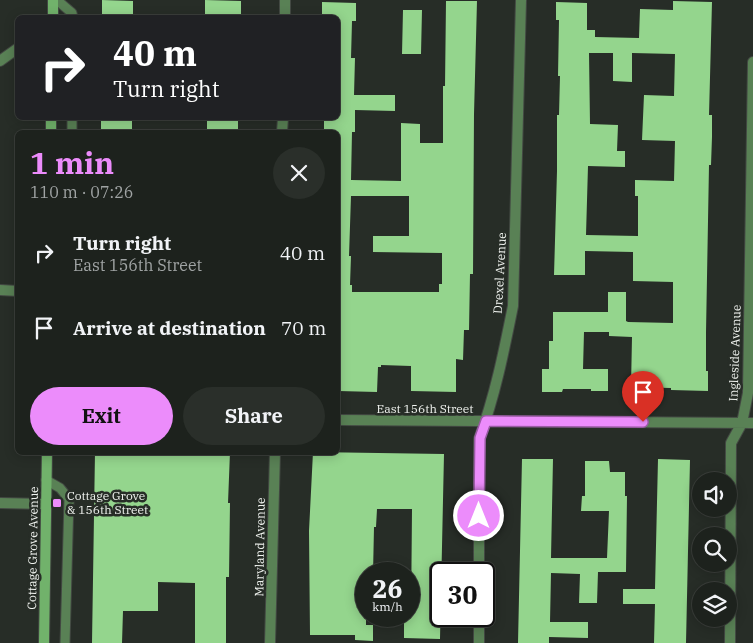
<!DOCTYPE html>
<meta charset="utf-8">
<style>
:root{--surface:#1d221d;--page:#2a2f2a;--text:#f1f3f6;--muted:#a0a4a4;--line:#3b3f3b;--accent:#ec8cfb}
body{margin:0;font-family:"IBM Plex Serif",serif;background:var(--page);color:var(--text);height:100vh;display:flex;flex-direction:column;font-size:19px;white-space:nowrap}
*{box-sizing:border-box;margin:0}
p{font-size:16px;color:var(--muted)}
.icon{flex:none;width:28px;height:28px;fill:none;stroke:currentColor;stroke-width:2;stroke-linecap:round;stroke-linejoin:round}
.map{position:relative;flex:1;overflow:hidden}
.sheet{position:absolute;left:15px;top:130px;width:325px;height:325px;display:flex;flex-direction:column;background:var(--surface);border-radius:8px;box-shadow:0 2px 12px #0003,0 0 0 1px var(--line)}
.sheet>*{flex:none}
.banner{position:absolute;left:15px;top:15px;width:325px;height:105px;border-radius:8px;box-shadow:0 2px 12px #0003,0 0 0 1px var(--line);background:#202124;color:#fff;overflow:hidden}
.tools{position:absolute;left:692px;top:472px;display:grid;gap:10px}
.tools a{display:grid;place-items:center;width:45px;height:45px;border-radius:50%;background:var(--surface);box-shadow:0 2px 12px #0003,0 0 0 1px var(--line);font-size:25px}
.speed{position:absolute;left:355px;top:562px;display:flex;gap:10px;font-size:25px;font-weight:700;text-align:center}
.speed>*{display:grid;place-content:center;width:65px;height:65px;border-radius:50%;background:var(--surface);box-shadow:0 2px 12px #0003,0 0 0 1px var(--line);line-height:1}
.speed small{font-size:12px;font-weight:400}
.speed .limit{border:2px solid #111;border-radius:8px;background:#fff;color:#111}
.pin{position:absolute;display:grid;place-items:center;width:42px;height:42px;color:#fff;margin:-51px -21px;border-radius:50% 50% 50% 0;rotate:-45deg;box-shadow:0 0 5px #0007}
.pin .icon{rotate:45deg}
.me{position:absolute;width:55px;margin:-28px;rotate:0deg;stroke-linejoin:round;filter:drop-shadow(0 0 4px #0008)}
.turn{display:flex;align-items:center;gap:18px;height:105px;padding:0 15px;font-size:22px}
.turn .icon{width:65px;height:65px;stroke-width:2.5}
.turn b{display:block;font-size:35px;line-height:42px}
.round{display:grid;place-items:center;flex:none;width:52px;height:52px;border-radius:26px;background:var(--page)}
.headline{display:flex;align-items:center;justify-content:space-between;height:85px;padding:0 15px}
h1{font-size:30px;font-weight:700;line-height:38px;color:var(--accent)}
.primary-button{display:flex;gap:10px;margin-top:auto;padding:10px 15px}
.primary-button a{flex:1;height:58px;border-radius:30px;background:var(--accent);color:#111;font-size:20px;font-weight:700;line-height:58px;text-align:center}
.primary-button a+a{background:var(--page);color:var(--text)}
ul{padding:0;list-style:none}
li{display:flex;align-items:center;gap:15px;height:75px;padding:0 15px}
li div{flex:1}
li b{display:block;font-size:19px}
li em{font-style:normal}
.map>svg:first-child{display:block}
.building{fill:#94d58d;fill-rule:evenodd}
.lines{fill:none;stroke-linecap:round;stroke-linejoin:round}
.lane-casing{stroke:#434943;stroke-width:11}
.street-casing{stroke:#434943;stroke-width:12}
.secondary-casing{stroke:#434943;stroke-width:12}
.lane{stroke:#598155;stroke-width:9}
.street{stroke:#598155;stroke-width:10}
.secondary{stroke:#71b26b;stroke-width:10}
.route-casing{stroke:#995ba3;stroke-width:12}
.route{stroke:#ec8cfb;stroke-width:9}
.poi-dot{fill:#ec8cfb;stroke:#272d27;stroke-width:2}
.labels{text-anchor:middle;stroke-width:5;stroke-linejoin:round;paint-order:stroke}
.street-label{font-size:12px;fill:#f0f3ef;stroke:#272d27}
.poi-label{font-size:12px;fill:#f0f3ef;stroke:#272d27;text-anchor:start}
</style>
<div class="map">
<svg width="753" height="643" viewBox="0 0 753 643">
<rect width="100%" height="100%" fill="#272d27"/>
<path class="building" d="M102 0 133 1V18H102Z
M205 0 241 1V18H205Z
M446 1H477L474 114 473 274H470L469 330H464L463 360 456 359V392L411 391V366L381 365V367H378L377 392 338 391V132H324V118H338V18H322V2L356 3V21H352L351 58H355L354 95H395V111L355 110V132H352L351 180 401 181V123L420 124V143H443V86H445ZM351 196H409V236H373V252L442 253V284H439V292H352V285H350L351 256H349Z
M673 1 712 2 709 115H712V137L711 165H709L706 333V371H708V391L671 390V388L631 387 632 337 609 336V332H584L583 369H608V391H591V389H563L562 392H542V369H549V341H553V312H608V292H626V321L628 322 673 323V282L633 281V252L585 251V275H554L557 171V115H559L560 76H558L559 20H556V2L587 3V30H595V37L639 38 640 9 673 10ZM589 53H613V81L632 82V53L675 54 674 96 644 95 642 140 675 141 674 181 635 180V196H638V236L586 235 588 166 625 167V151H617L618 125 590 124Z
M403 10H422L421 54H402Z
M101 118H132V131H101Z
M207 118H238V131H207Z
M95 452H230L228 503H230L229 577H226V643H195V583L158 582V611H123L122 643H92Z
M313 452 444 454 440 639 404 638V618H411L412 509H377L376 527H374L373 574H366V625H373V641L355 640V635H310L309 531Z
M522 459H553L551 558H607L609 511H581L582 496H585V461H609L610 472H625V496H627L626 572H598L597 603H579L580 574 551 573 550 622H588V638L549 637V643H518Z
M658 459 690 460 686 643H654L655 604H623V589H655Z"/>
<g class="lines">
<g class="lane-casing">
<path id="lane" d="M57 0 72 13 73 18
M72 132V118
M46 480 60 488 69 499 65 643"/>
</g>
<g class="street-casing">
<path id="street" d="M285 18V0
M0 61 18 48
M282 132 283 118
M0 290 18 291
M338 420 753 423
M0 503 46 504
M479 574V439C495 396 504 351 513 306L521 0
M270 643 275 452
M479 643V616
M730 643 731 443 742 423 748 393 753 62"/>
</g>
<g class="secondary-casing">
<path id="secondary" d="M53 18V0
M51 132V118
M44 643 47 452"/>
</g>
<use href="#lane" class="lane"/>
<use href="#street" class="street"/>
<use href="#secondary" class="secondary"/>
</g>
<g class="lines">
<g class="route-casing">
<path id="route" d="M479 516 480 438 486 421 643 422"/>
</g>
<use href="#route" class="route"/>
</g>
<rect class="poi-dot" x="52" y="498" width="10" height="10" rx="2.5"/>
<g class="labels">
<g class="street-label">
<text transform="translate(500 273) rotate(-87)" y="4">Drexel Avenue</text>
<text transform="translate(735 353) rotate(-88)" y="4">Ingleside Avenue</text>
<text x="425" y="413">East 156th Street</text>
<text transform="translate(260 547) rotate(-89)" y="4">Maryland Avenue</text>
<text transform="translate(33 548) rotate(-89)" y="4">Cottage Grove Avenue</text>
</g>
<g class="poi-label">
<text x="67" y="500">Cottage Grove<tspan x="67" dy="14">&amp; 156th Street</tspan></text>
</g>
</g>
</svg>
<div class="tools">
<a><svg class="icon" aria-label="sound" viewBox="0 0 24 24"><path d="M4 9h4l5-4v14l-5-4H4zM17 9q2 3 0 6"/></svg></a>
<a><svg class="icon" aria-label="search" viewBox="0 0 24 24"><circle cx="10" cy="10" r="6"/><path d="M15 15l6 6"/></svg></a>
<a><svg class="icon" aria-label="layers" viewBox="0 0 24 24"><path d="M12 4l9 5-9 5-9-5zM3 14l9 5 9-5"/></svg></a>
</div>
<div class="speed"><div>26<small>km/h</small></div><div class="limit">30</div></div>
<div class="pin" style="left:643px;top:422px;background:#d93025"><svg class="icon" aria-label="arrive" viewBox="0 0 24 24"><path d="M6 21V4h12l-3 4 3 4H6"/></svg></div>
<svg class="me" style="left:479px;top:516px" viewBox="-20 -20 40 40"><circle r="17" fill="#ec8cfb" stroke="#fff" stroke-width="3"/><path d="M0-11L8 9 0 5-8 9z" fill="#fff"/></svg>
<div class="banner">
<div class="turn"><svg class="icon" aria-label="right" viewBox="0 0 24 24"><path d="M7 20v-9h11M14 6l5 5-5 5"/></svg><div><b>40 m</b>Turn right</div></div>
</div>
<section class="sheet">
<div class="headline"><div><h1>1 min</h1><p>110 m · 07:26</p></div><a class="round"><svg class="icon" aria-label="close" viewBox="0 0 24 24"><path d="M6 6l12 12M18 6L6 18"/></svg></a></div>
<ul>
<li><svg class="icon" aria-label="right" viewBox="0 0 24 24"><path d="M7 20v-9h11M14 6l5 5-5 5"/></svg><div><b>Turn right</b><p>East 156th Street</p></div><em>40 m</em></li>
<li><svg class="icon" aria-label="arrive" viewBox="0 0 24 24"><path d="M6 21V4h12l-3 4 3 4H6"/></svg><div><b>Arrive at destination</b></div><em>70 m</em></li>
</ul>
<div class="primary-button"><a>Exit</a><a>Share</a></div>
</section>
</div>
